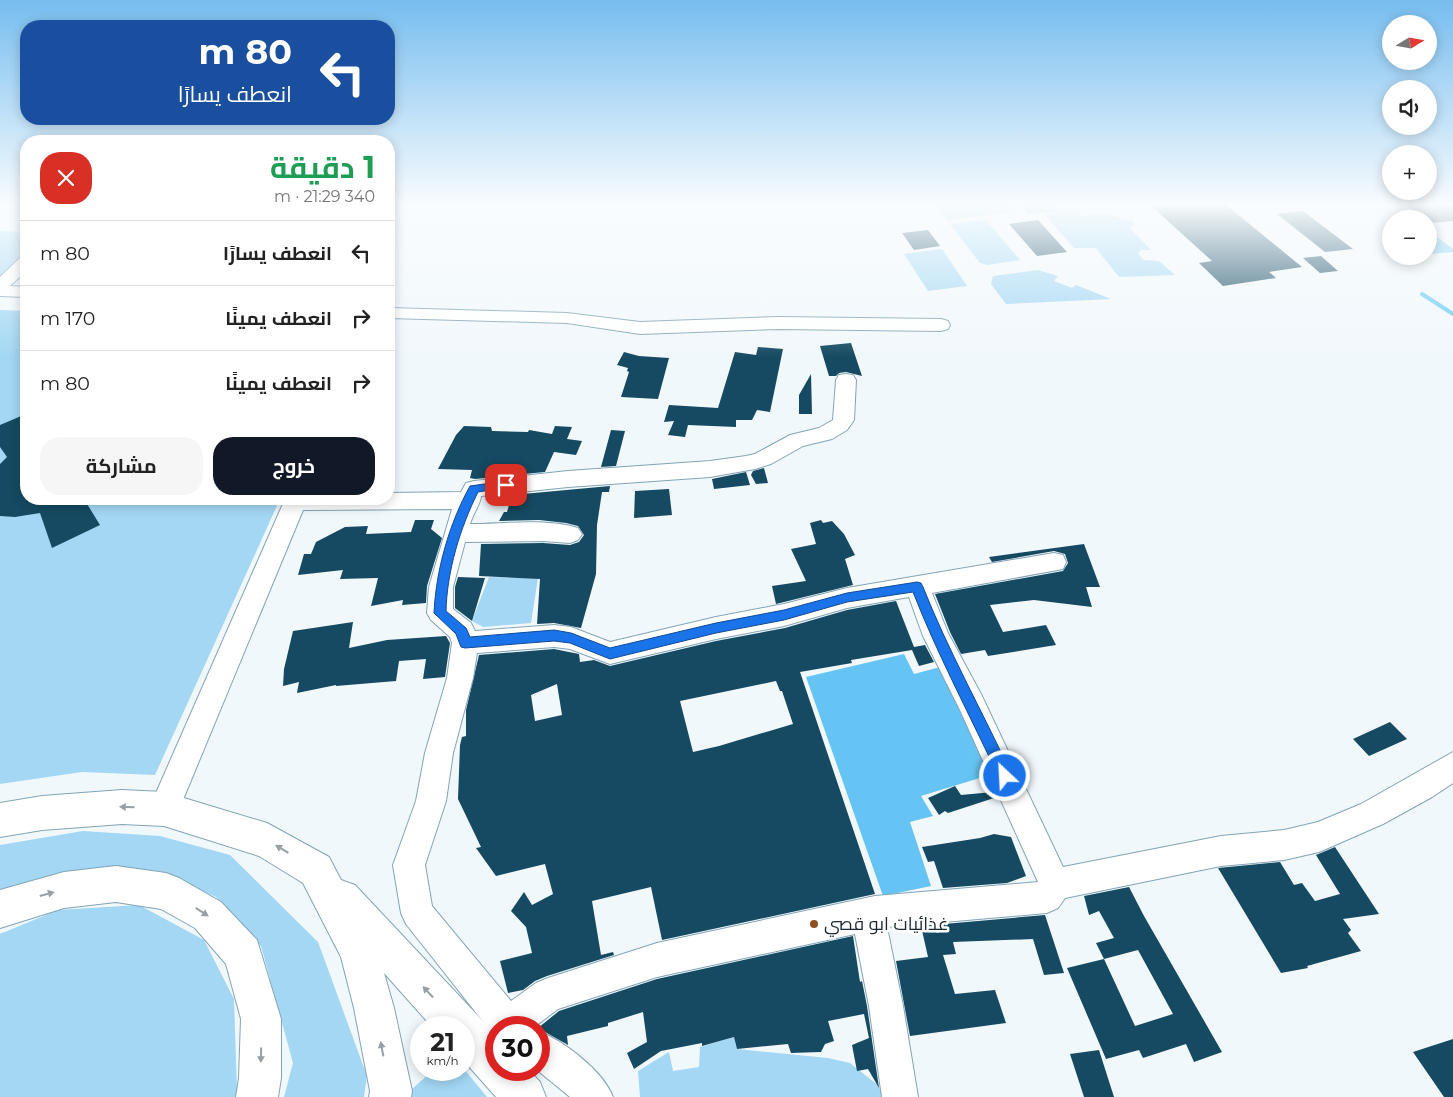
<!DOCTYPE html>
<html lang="ar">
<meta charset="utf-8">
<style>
:root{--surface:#fff;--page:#f6f6f6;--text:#222;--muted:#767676;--line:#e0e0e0;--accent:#111827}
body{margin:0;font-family:Montserrat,Cairo,sans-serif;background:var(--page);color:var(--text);direction:rtl;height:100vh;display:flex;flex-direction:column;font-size:19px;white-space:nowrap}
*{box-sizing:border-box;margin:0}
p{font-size:16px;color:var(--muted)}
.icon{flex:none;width:28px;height:28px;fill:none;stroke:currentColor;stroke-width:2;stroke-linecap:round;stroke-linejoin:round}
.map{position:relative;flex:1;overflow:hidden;direction:ltr}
.panel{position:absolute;left:20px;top:135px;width:375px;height:370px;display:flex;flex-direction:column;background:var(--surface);border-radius:20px;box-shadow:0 2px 12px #0003;direction:rtl}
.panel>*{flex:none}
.hud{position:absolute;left:20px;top:20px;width:375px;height:105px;border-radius:20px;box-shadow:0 2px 12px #0003;direction:rtl;background:#1a4fa0;color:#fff;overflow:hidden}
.needle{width:32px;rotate:79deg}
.fabs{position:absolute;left:1382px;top:15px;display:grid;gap:10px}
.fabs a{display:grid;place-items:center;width:55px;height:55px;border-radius:50%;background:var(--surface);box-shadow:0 2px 12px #0003;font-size:25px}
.speed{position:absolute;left:410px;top:1016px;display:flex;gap:10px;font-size:25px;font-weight:700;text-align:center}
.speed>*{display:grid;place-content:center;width:65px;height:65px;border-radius:50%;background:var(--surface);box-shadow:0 2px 12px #0003;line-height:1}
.speed small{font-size:12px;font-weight:400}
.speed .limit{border:8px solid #d22;background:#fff;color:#111}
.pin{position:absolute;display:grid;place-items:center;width:42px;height:42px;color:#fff;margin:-21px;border-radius:10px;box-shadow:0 2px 8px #0006}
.me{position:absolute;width:55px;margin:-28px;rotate:335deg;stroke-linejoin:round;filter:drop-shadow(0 0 4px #0008)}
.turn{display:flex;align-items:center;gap:18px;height:105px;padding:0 20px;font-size:22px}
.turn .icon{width:65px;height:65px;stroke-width:2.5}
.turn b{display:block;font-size:35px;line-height:42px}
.round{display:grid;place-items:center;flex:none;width:52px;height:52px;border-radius:20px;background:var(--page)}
.head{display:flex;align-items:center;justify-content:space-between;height:85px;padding:0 20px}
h1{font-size:30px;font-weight:700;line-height:38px;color:#1e9e55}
.primary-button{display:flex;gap:10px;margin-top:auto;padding:10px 20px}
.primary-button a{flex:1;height:58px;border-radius:20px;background:var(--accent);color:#fff;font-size:20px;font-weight:700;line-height:58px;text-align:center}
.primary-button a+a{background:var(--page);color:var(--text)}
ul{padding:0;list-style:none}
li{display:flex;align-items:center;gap:15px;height:65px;padding:0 20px;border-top:1px solid var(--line)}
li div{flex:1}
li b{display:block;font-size:19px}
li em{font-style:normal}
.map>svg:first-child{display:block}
.green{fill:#a3d7f4}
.forest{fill:#65c4f3}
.water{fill:#6bcafa}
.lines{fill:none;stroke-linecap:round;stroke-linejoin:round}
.stream{stroke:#6bcafa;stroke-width:4}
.building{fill:#154a62;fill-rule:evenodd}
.minor-casing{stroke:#83a4b6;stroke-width:2}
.highway-casing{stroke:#83a4b6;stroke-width:2}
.minor{fill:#fff;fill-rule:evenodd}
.highway{fill:#fff;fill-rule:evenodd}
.oneway{fill:#999fa2}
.route{fill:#1a73e8;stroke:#114b97}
.poi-dot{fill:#924f1f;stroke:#fff;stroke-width:2}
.labels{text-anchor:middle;stroke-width:5;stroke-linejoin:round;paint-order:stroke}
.near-poi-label{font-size:18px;fill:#1c2930;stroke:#fff;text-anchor:start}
</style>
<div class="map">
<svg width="1453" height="1097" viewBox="0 0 1453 1097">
<rect width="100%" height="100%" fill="#f1f8fc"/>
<path class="green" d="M935 204H1008L1015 212 947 220Z
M1076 209 1082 216 1108 213 1122 219 1132 220 1136 225 1129 227 1151 250H1141L1138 254 1144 260 1159 261 1175 275 1119 277 1096 248H1074L1043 213Z
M986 220 1020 260 988 265 980 263 950 224Z
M0 231 26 232V255L0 278Z
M941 249H942L967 286 928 291 904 254Z
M1038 270 1058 276 1054 281 1072 288 1076 285 1111 299 1006 304 991 284 993 276Z
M0 310 26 311V499H280L155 775 82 772 0 784Z
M489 577 538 578 531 623 483 627 472 621Z
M83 831 160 836 230 855 318 942 367 1076 364 1097H284L293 1063 261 946 216 897 160 871 90 869 0 894V845Z
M139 905 204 940 234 999 237 1091 235 1097H0V934L58 910Z
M734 1037 737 1049 828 1058 850 1063 879 1086 883 1097H640L638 1071 669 1052 673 1071 699 1067 700 1047Z
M464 1069 487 1097H410L411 1090 433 1070Z"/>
<path class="forest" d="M1020 204H1053L1059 211 1028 214Z
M904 654 914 674 944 666 996 773 921 796 933 816 910 822 931 886 883 896 806 677Z"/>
<path class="water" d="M1436 236 1453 249V252L1429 254V237Z"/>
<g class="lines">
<path class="stream" d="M1422 294 1453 314"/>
</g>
<path class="building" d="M1149 204H1225L1302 267 1269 272 1276 278 1223 286 1199 263 1212 261Z
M1405 204H1453V221L1430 223 1429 219H1425Z
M1303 211 1353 249 1325 252 1277 214Z
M1038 220 1067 252 1037 256 1009 224Z
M928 230 940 246 914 250 902 233Z
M1321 256 1338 271 1320 273 1303 258Z
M851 343 862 376 846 372 839 373 836 376H829L820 346Z
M758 347 783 349 770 412 757 410 752 420H736V427L688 425 685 437 668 435 674 421 664 422 669 405 718 408 735 352 756 355Z
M624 352 639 356 669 358 658 399 621 397 629 372 627 371 628 368 617 365Z
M811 374 812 414H799V395Z
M26 414V499H84L100 525 52 548 40 513 15 517 0 516V464L7 457 0 447V425Z
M464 426 491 427 492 431 528 432 529 430 552 434 555 426 572 427 567 439 582 441 576 455 554 452 545 472 502 476 487 474 486 478 475 479 470 478 472 470 438 469 456 435Z
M611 430 625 431 616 466 601 467Z
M764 468 768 483 756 484 751 475 753 471Z
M746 472 750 485 714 489 712 479Z
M610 486 609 492H602L597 525 596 574 581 628 554 623 537 624 540 579 479 576 481 544 543 543 570 545 579 542 584 535 578 526 566 523 539 520 499 521 504 512H507L512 495Z
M669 489 672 515 634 518 635 491Z
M415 520H434L431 529 442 538 427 586 426 603 402 605 403 600 371 606 378 578 340 579 343 570 298 575 304 554H311L316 542 345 527 368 526 366 534 411 532Z
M821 520 823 523 832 521 844 534 855 555 845 559 853 585 776 604 772 586 806 581 791 549 816 544 810 523Z
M1084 544 1100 587H1086L1092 607 1034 600 990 605 1003 632 1046 625 1056 645 988 656 985 650 961 654 950 632 935 594 1063 571 1068 563 1065 554 1054 551 992 562 989 557Z
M458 577 485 578 472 621 455 608V587Z
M896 601 914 647 925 645 934 662 919 666 912 650 851 660 852 663 800 672 875 894 662 940 651 887 592 901 601 955 613 952 614 955 547 976 535 981 523 990 508 993 500 961 532 953 526 927 511 911 524 892 532 905 553 894 545 864 496 876 476 848 481 847 458 799 460 745 462 737 466 736V710L479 655 554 649 579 654 580 662 594 660 610 666 716 641 785 628 847 610ZM776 681 780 691H782L793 724 719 746 693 752 680 701ZM557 684 562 715 535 721 531 695Z
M353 622 349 648 387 640 446 636 450 643 445 677 423 679 426 659 399 661 396 681 336 686V685L297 693 299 682 283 686 284 669 293 631Z
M1390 722 1407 739 1369 756 1353 739Z
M955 786 961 795 993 792 994 798 948 813 945 811 939 815 928 798Z
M994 834 1011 837 1026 876 1007 883 943 888 934 861 928 862 922 847 980 838Z
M1335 847 1379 914 1343 919 1351 930 1348 933 1361 951 1307 966 1308 968 1281 973 1218 868 1280 862 1294 885 1302 883 1315 901 1340 894 1316 855Z
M1129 887 1144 916 1222 1052 1194 1062 1186 1044 1143 1058 1139 1050 1106 1059 1067 968 1104 959 1096 943 1114 938 1099 911 1089 915 1084 896ZM1138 950 1173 1014 1135 1026 1104 959Z
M1045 915 1064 973 1044 975 1033 939 953 942 956 954 943 955 955 994 995 990 1006 1023 910 1036 896 961 928 957 921 926Z
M853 936 860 982 862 981 867 1006 879 1088 868 1069 857 1071 852 1045 869 1038 864 1014 828 1021 834 1041 825 1044 821 1052 791 1053 788 1044 737 1049 734 1037 702 1046V1043L661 1051 634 1069 627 1053 647 1042 643 1012 608 1023V1026L567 1036 568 1045 538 1028 559 1011 657 979Z
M1453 1039V1097H1444L1413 1052Z
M1099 1050 1114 1097H1084L1070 1054Z"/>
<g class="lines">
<g class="minor-casing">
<path id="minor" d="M26 257V271L10 286 26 287V297L0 296V277L20 258Z
M389 308 567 313 640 322 779 317 941 319 948 321 950 325 948 329 941 331 779 329 640 334 567 323 389 318Z
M846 374 853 375 856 380 854 420 847 430 832 439 803 446 771 464 755 469 710 477 568 487 481 496C481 503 473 514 470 524 503 524 547 518 578 528L582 534 578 540 570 543 543 541 465 542 453 587V609L471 623 475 631 554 625 571 627 610 642 716 617 784 604 847 588 1054 553 1063 555 1066 562 1063 569 932 593 948 633 981 694 1063 867 1221 836 1284 830 1318 822 1361 804 1453 752V783L1432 797 1383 824 1319 852 1284 860 1221 866 1065 898 1058 908 1047 913 887 927 903 1006 918 1097H882L869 1006 855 934 657 977 558 1009 533 1028H496V1038L406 924 401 913 393 865 416 801 425 753 447 678 452 643 450 637 431 620 427 613 429 587 452 509 303 510 175 819 164 824 153 819 149 809 285 499H389V493L461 492 466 483 474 481 568 471 710 461 746 456 755 454 790 435 819 428 833 420 836 380 839 375ZM909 597 923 636 960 710 1038 882 875 896 657 943 548 978 536 983 511 1001 432 906 425 865 446 801 453 753 473 678 477 653 554 647 570 649 610 664 716 639 784 626 847 608Z
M539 1031C565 1042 603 1071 613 1097H570L537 1070H539Z"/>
</g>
<g class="highway-casing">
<path id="highway" d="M122 790 164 792 267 823 329 857 341 880 355 885 496 1035V1070H529L540 1082 546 1097H496L464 1061V1028H433L384 973 394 1008 412 1091 411 1097H369L370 1091 354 1008 341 957 303 883 259 856 164 826 122 824 42 830 0 837V803L42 796Z
M116 866 166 873 179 878 221 902 257 940 281 1019V1078L278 1097H236L239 1078 241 1019 226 964 195 928 161 909 116 902 64 908 0 928V890L64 872Z"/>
</g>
<use href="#minor" class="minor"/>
<use href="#highway" class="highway"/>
</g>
<defs><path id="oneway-solid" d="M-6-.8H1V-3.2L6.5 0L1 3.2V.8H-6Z" transform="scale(1.25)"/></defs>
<g class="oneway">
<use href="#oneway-solid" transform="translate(127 807) rotate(-179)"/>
<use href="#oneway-solid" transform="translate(282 849) rotate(-149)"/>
<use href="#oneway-solid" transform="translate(47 894) rotate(-15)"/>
<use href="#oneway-solid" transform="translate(202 912) rotate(33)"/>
<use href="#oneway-solid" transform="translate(428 992) rotate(-133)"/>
<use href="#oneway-solid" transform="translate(382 1049) rotate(-101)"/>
<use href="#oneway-solid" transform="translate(261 1055) rotate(91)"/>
</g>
<linearGradient id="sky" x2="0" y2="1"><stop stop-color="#76bdef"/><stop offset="0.57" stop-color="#f9fcfe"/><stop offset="1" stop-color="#f9fcfe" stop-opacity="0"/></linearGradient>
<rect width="1453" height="358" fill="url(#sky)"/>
<path class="route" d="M506 481 509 482 511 485 509 487 478 492C460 528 447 571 446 611L466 628 470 637 554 630 571 633 610 648 716 623 784 610 847 593 917 582 921 583 923 587C948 650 981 709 1010 771L1012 776 1010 780 1005 782 1000 780C971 717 938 656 913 592L847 602 784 620 716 633 610 659 570 643 554 641 465 648 461 647 456 634 434 613C436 570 449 524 470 486Z"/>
<circle class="poi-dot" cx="814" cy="924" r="5"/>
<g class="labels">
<g class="near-poi-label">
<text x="824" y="930">غذائيات ابو قصي</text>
</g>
</g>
</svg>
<div class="fabs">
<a><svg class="needle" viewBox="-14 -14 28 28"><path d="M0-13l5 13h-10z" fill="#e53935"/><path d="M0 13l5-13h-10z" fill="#767676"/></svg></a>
<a><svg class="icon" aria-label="sound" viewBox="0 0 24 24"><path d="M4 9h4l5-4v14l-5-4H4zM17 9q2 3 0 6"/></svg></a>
<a>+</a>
<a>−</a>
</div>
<div class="speed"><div>21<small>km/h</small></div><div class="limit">30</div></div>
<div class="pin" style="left:506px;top:485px;background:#d93025"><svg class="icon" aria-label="arrive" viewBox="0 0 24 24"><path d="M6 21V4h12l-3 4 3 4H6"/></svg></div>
<svg class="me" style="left:1005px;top:776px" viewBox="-20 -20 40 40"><circle r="17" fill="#1a73e8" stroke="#fff" stroke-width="3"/><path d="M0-11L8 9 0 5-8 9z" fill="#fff"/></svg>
<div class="hud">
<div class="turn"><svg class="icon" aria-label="left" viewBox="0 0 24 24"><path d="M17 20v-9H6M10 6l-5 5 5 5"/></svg><div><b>80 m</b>انعطف يسارًا</div></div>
</div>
<section class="panel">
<div class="head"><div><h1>1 دقيقة</h1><p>340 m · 21:29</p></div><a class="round" style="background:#d93025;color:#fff"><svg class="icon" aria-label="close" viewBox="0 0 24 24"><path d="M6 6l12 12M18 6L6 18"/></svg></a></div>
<ul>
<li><svg class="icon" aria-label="left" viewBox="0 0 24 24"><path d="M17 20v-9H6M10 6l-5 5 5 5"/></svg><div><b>انعطف يسارًا</b></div><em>80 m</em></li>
<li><svg class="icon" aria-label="right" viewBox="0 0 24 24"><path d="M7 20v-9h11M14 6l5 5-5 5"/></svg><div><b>انعطف يمينًا</b></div><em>170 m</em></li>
<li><svg class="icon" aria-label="right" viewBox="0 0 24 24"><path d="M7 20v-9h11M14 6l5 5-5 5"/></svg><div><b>انعطف يمينًا</b></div><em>80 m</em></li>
</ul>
<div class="primary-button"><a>خروج</a><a>مشاركة</a></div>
</section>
</div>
